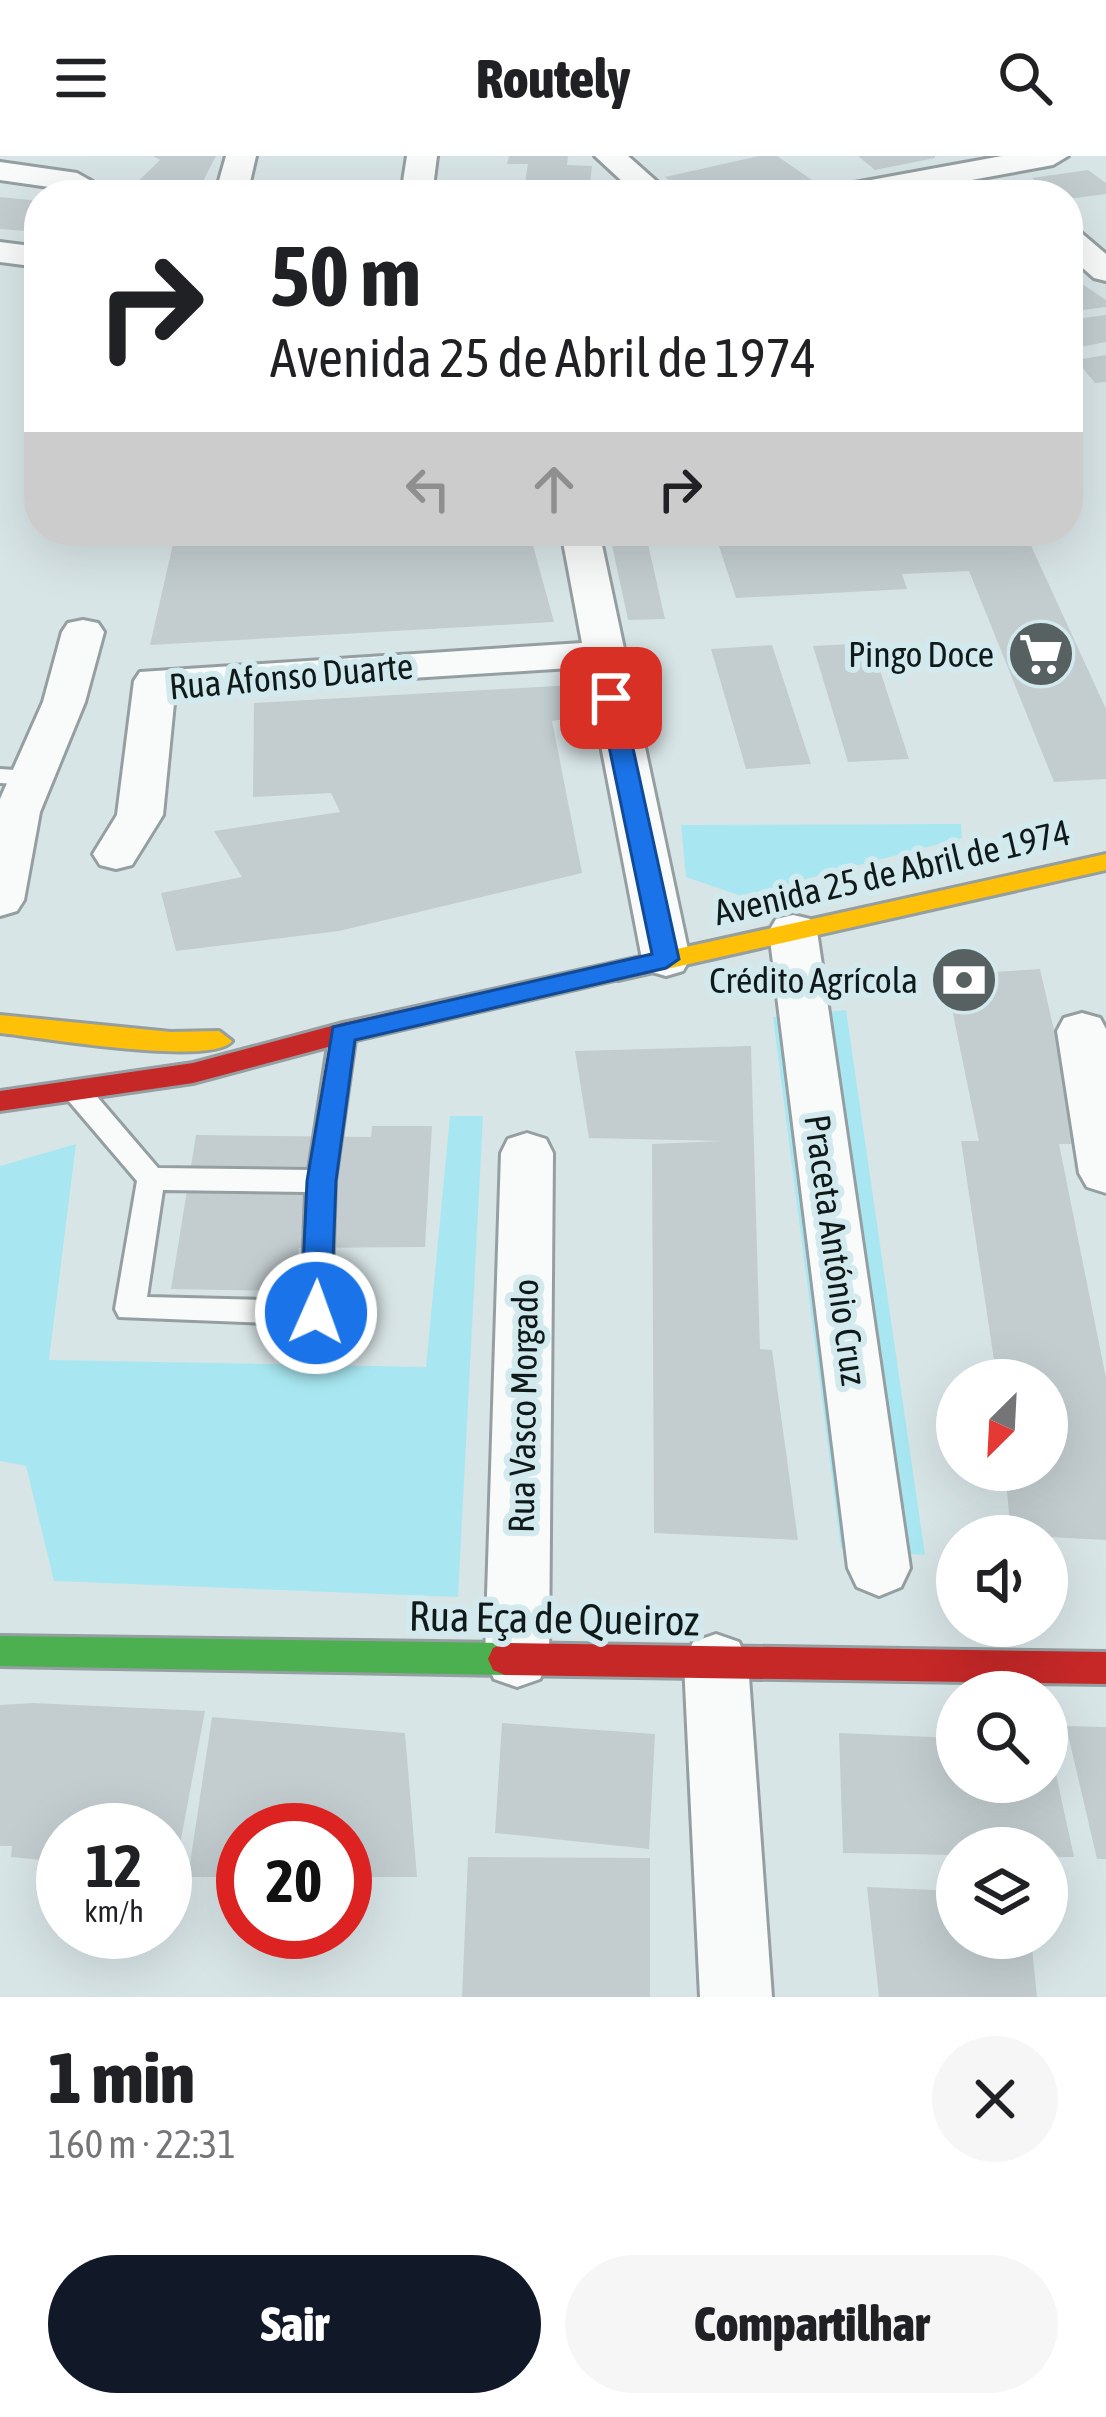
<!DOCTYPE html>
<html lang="pt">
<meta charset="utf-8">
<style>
:root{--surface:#fff;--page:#f6f6f6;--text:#202124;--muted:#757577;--accent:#111827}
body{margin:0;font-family:"Asap Condensed",sans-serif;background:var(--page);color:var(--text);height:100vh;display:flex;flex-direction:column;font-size:45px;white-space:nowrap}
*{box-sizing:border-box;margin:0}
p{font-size:39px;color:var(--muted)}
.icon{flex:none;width:66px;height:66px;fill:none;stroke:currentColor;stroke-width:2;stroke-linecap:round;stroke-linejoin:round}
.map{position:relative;height:1841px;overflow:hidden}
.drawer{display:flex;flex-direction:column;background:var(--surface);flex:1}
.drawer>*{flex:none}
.hud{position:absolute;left:24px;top:24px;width:1059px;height:366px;border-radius:48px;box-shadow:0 12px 48px #0002;background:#fff;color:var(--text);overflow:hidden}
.needle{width:78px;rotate:204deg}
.fabs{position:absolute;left:936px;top:1203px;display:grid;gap:24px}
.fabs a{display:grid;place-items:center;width:132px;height:132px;border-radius:50%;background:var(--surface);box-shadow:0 12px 48px #0002;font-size:60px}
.speed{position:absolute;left:36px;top:1647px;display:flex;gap:24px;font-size:60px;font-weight:700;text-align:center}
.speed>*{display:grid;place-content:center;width:156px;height:156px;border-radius:50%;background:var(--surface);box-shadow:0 12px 48px #0002;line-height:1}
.speed small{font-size:30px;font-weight:400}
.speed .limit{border:18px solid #d22;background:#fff;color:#111}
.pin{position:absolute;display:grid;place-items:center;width:102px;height:102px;color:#fff;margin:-51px;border-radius:24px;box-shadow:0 6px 18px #0006}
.me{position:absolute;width:132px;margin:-66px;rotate:2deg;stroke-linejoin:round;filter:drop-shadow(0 0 9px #0008)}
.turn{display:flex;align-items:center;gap:42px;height:252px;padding:0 48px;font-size:54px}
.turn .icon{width:156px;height:156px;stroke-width:2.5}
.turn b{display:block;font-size:84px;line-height:102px}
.lanes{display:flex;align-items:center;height:114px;padding:0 48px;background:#0003;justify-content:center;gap:60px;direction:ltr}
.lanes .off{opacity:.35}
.round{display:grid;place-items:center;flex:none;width:126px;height:126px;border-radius:63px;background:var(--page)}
.summary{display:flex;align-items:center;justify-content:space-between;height:204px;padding:0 48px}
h1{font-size:72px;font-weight:800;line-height:90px}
.primary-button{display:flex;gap:24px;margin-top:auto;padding:24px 48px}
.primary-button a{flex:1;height:138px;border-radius:72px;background:var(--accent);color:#fff;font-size:48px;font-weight:800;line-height:138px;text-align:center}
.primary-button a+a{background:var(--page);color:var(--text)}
header{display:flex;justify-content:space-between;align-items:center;height:156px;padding:0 48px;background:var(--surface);font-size:54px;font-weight:800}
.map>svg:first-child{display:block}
.green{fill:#a8e7f1}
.building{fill:#c3cdd0}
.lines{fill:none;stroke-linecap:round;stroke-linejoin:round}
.lane-casing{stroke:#959fa1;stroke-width:6}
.street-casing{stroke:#959fa1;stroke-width:6}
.fast-casing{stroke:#959fa1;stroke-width:6}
.slow-casing{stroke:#959fa1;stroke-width:6}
.jam-casing{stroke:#959fa1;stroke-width:6}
.lane{fill:#f9fbfb;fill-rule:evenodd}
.street{fill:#f9fbfb;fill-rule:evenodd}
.fast{fill:#4caf50;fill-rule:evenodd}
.slow{fill:#ffc107;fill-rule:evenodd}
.jam{fill:#c62828;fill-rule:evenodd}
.route{fill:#1a73e8;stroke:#114b97;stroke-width:3}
.labels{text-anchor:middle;stroke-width:12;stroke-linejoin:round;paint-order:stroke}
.poi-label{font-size:36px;fill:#111a1b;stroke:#d2e9ed;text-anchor:end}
.street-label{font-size:36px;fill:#111a1b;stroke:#d2e9ed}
.near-street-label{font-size:42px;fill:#111a1b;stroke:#d2e9ed}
</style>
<header><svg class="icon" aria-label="menu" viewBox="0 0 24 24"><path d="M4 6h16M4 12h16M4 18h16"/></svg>Routely<svg class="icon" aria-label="search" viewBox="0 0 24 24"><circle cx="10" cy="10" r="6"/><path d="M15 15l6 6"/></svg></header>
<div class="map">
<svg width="1106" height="1841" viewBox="0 0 1106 1841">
<rect width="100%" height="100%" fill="#d8e5e7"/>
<path class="green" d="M961 668 962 682 741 740 686 721 681 669Z
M846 854 925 1399 841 1392 773 861Z
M450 960H483L458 1441 54 1425 26 1310 0 1305V1010L76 988 49 1204 426 1211Z"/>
<path class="building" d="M153 0H216L196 39H124L160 4Z
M509 0H568L567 9 592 10 590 28 612 29 610 39H546L549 28 525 27 528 8H507Z
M759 0H777L818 28 744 39H688L665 21Z
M858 0H935V2L875 14Z
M1088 14 1106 27V38L1068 43V39H1054L1032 22Z
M0 41 39 45V76L0 73Z
M1079 126 1106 144V151L1068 156V127Z
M1106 159V186L1075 192 1068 185V164Z
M1106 199V226L1095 227 1076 204Z
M176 375H529L554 466 150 489Z
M609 375H645L665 463 628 464Z
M714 375H954L959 387 1028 383 1106 553V623L1054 626 969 415 902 418 907 433 736 442Z
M871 487 909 603 848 606 813 490Z
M772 489 811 608 746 613 711 493Z
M573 529 578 561 552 565 582 717 339 775 176 795 161 737 242 721 214 675 340 656 331 637 253 641 254 547Z
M1040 813 1080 988H1059L1106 1222V1384L1011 1379 1005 1314H1047V1224H997L961 985H979L945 819Z
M751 890 760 1193 772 1194 798 1384 654 1377 652 988 722 985 589 982 575 895Z
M372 970H432L425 1091 299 1092 294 1135 171 1133 196 979 371 981Z
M33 1547 205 1555 175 1715 165 1714V1674H63V1706L11 1701 12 1690H0V1549Z
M212 1561 405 1577 417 1721H345V1674H243V1721H188Z
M502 1567 655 1578 649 1693 495 1677Z
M1066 1570 1106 1571V1703H1097Z
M839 1577 957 1582V1626H1047L1049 1586 1074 1701H1047V1692H957V1699L843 1697Z
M468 1701 650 1702V1841H462Z
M867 1731 957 1735V1782H1031L1037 1841H879Z"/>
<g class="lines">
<g class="lane-casing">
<path id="lane" d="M0 613 31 615 43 622 31 629 0 627Z
M343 867 356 877 335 1025 331 1157 327 1166 316 1169 119 1161 115 1153 137 1025 67 943 63 936 67 929H87L158 1012 309 1014 330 877ZM163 1034 306 1036 302 1145 147 1141Z"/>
</g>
<g class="street-casing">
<path id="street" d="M226 0H256L247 39H215Z
M407 0H437L432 39H396L402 32Z
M595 0H628L672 39H637Z
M1002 0H1068L1053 9 889 39H822L838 30Z
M0 6 77 17 93 26 77 35 0 24Z
M1068 72 1079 75 1106 98V125L1094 122 1068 99Z
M0 86 39 91V111L0 106Z
M561 375H599L690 803 683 815 666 820 649 815 642 803 586 511 175 537 163 659 132 709 116 713 100 709 93 698 117 659 134 525 140 516 582 487Z
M83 464 98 467 104 476 85 546 40 656 24 744 17 755 0 760V643L43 546 62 476 68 467Z
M793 759 810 763 817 775 910 1412 901 1431 879 1440 857 1431 848 1412 769 775 776 763Z
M1082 857 1100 862 1106 873V1037L1087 1031 1079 1017 1057 875 1064 862Z
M527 977 546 983 553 997 549 1502 540 1523 517 1531 494 1523 485 1502 501 997 508 983Z
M716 1478 739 1486 748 1507 772 1841H700L684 1507 693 1486Z"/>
</g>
<g class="fast-casing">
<path id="fast" d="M0 1480 505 1487 517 1492 522 1503 517 1514 505 1519 0 1510Z"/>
</g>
<g class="slow-casing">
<path id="slow" d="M1106 698V714L618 824 605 815 618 806Z
M0 859 171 876 219 875 232 885C213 911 38 881 0 877Z"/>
</g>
<g class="jam-casing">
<path id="jam" d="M618 806 627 809 631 815 627 821 343 887 193 927 0 955V935L193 907 343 867Z
M505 1487 1106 1496V1528L505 1519 493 1514 488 1503 493 1492Z"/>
</g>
<use href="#lane" class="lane"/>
<use href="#street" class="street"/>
<use href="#fast" class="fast"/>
<use href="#slow" class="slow"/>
<use href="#jam" class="jam"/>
</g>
<path class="route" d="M611 535 622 542 679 803 666 812 355 884 336 1025 331 1157 327 1165H306L301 1157 307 1025 333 871 652 798 599 542Z"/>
<defs>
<g id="supermarket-disc" transform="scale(3.45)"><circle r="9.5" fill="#576162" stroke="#d2e9ed"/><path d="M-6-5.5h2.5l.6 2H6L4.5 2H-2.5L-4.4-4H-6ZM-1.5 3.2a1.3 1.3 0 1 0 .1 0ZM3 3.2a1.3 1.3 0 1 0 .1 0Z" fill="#fff"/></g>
<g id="bank-disc" transform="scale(3.45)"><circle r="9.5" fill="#576162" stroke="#d2e9ed"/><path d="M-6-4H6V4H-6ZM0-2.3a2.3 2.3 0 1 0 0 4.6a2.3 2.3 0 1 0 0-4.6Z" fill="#fff"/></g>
</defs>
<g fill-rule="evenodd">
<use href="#supermarket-disc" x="1041" y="498"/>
<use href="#bank-disc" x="964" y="824"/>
</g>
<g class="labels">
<g class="poi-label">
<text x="994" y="511">Pingo Doce</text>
<text x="918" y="837">Crédito Agrícola</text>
</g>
<g class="street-label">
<text transform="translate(291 520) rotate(-5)" y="13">Rua Afonso Duarte</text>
<text transform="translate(892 716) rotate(-13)" y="13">Avenida 25 de Abril de 1974</text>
<text transform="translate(836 1094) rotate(82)" y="13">Praceta António Cruz</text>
<text transform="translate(523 1250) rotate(-89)" y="13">Rua Vasco Morgado</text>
</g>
<g class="near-street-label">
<text transform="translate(554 1462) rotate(1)" y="15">Rua Eça de Queiroz</text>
</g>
</g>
</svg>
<div class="fabs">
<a><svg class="needle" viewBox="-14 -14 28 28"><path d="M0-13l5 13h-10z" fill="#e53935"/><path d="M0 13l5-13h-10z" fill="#757577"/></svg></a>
<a><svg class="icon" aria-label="sound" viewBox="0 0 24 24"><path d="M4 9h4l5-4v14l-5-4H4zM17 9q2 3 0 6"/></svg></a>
<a><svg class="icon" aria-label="search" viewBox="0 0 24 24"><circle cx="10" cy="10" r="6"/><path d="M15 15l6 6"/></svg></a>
<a><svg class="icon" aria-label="layers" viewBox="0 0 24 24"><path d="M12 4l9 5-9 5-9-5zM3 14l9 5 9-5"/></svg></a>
</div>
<div class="speed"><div>12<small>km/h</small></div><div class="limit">20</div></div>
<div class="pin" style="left:611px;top:542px;background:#d93025"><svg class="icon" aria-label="arrive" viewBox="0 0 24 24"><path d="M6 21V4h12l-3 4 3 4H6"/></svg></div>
<svg class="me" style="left:316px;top:1157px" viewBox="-20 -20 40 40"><circle r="17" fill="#1a73e8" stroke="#fff" stroke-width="3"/><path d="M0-11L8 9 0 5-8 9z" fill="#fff"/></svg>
<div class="hud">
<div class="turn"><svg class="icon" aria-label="right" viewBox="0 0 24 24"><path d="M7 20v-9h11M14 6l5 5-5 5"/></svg><div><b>50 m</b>Avenida 25 de Abril de 1974</div></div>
<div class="lanes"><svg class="icon off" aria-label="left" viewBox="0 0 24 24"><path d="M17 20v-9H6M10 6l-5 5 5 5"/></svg><svg class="icon off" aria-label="ahead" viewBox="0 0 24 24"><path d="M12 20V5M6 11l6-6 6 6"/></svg><svg class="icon" aria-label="right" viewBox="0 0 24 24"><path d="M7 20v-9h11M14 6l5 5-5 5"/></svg></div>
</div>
</div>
<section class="drawer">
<div class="summary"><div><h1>1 min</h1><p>160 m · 22:31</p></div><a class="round"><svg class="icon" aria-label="close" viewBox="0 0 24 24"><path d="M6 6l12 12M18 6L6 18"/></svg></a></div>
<div class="primary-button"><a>Sair</a><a>Compartilhar</a></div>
</section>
